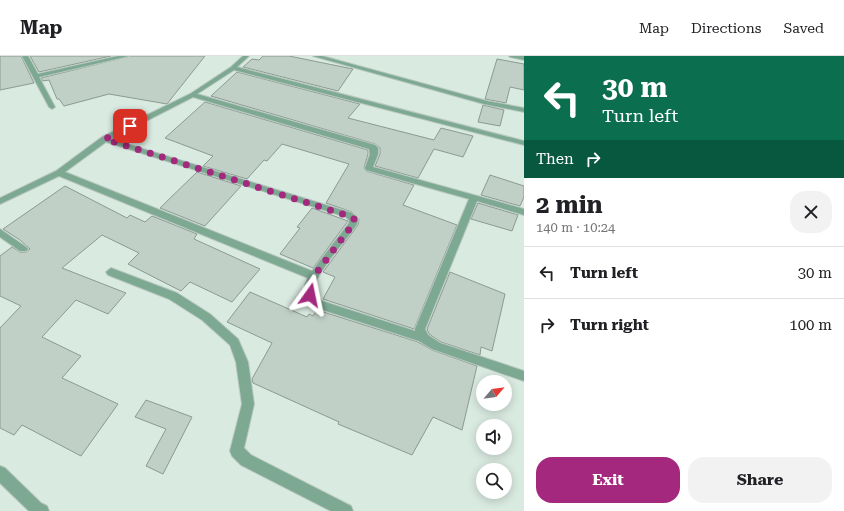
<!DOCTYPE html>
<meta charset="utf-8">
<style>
:root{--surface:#fff;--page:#f2f2f2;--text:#202124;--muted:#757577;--line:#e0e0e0;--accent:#a4297e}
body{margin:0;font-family:"Roboto Serif",serif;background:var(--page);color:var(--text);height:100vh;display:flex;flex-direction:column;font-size:15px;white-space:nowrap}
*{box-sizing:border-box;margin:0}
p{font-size:13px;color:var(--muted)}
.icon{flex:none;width:22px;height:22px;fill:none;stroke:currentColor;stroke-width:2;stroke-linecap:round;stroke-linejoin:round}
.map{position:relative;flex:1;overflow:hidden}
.drawer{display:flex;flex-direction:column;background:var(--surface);width:320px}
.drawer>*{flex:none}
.banner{background:#0b6e4f;color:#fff;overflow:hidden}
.needle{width:26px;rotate:62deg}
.buttons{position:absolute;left:476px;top:319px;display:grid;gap:8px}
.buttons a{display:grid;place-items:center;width:36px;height:36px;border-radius:50%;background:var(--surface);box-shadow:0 2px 10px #0003;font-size:20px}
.pin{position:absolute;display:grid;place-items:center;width:34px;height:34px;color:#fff;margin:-17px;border-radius:8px;box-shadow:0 2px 6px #0006}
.me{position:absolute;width:44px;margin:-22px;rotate:12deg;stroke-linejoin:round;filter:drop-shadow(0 0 3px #0008)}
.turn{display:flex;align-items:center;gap:14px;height:84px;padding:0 12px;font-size:18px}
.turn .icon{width:52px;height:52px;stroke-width:2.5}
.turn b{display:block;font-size:28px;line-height:34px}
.then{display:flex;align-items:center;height:38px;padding:0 12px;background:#0003;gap:8px;font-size:15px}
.round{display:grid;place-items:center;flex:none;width:42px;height:42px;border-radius:16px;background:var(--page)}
.overview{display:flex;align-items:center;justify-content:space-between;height:68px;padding:0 12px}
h1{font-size:24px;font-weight:700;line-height:30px}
.primary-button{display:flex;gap:8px;margin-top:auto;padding:8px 12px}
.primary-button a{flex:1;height:46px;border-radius:16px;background:var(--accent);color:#fff;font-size:16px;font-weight:700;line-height:46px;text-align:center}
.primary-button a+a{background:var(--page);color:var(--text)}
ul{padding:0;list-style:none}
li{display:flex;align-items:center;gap:12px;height:52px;padding:0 12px;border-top:1px solid var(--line)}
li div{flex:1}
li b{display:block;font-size:15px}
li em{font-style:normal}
header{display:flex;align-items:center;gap:24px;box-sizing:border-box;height:56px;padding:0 20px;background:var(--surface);border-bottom:1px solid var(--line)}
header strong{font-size:19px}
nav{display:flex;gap:22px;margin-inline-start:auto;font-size:14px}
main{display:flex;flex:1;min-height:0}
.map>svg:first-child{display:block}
.building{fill:#c0d0c7;stroke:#8b9a92}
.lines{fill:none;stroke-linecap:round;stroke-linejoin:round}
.street-casing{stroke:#b8c7bf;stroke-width:2}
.street{fill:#7da993;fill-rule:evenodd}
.route{stroke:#a4297e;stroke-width:7;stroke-dasharray:0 12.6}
</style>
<header>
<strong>Map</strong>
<nav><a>Map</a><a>Directions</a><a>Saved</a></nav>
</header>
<main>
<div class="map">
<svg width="524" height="455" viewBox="0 0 524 455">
<rect width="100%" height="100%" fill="#d9eae1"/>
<path class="building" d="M0 0H21L34 27 0 34Z
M30 0H111L39 16Z
M130 0H205L167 48 109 38 64 50 59 43H57L49 24 43 25 41 22Z
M263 0H289L353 13 338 35 243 11 252 3 259 4Z
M497 3 524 8V34L510 31 506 47 485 43Z
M237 16 360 48 348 62 434 84 441 72 473 80 463 101 434 93 418 122 375 110 380 98V92L375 88 211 40Z
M205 46 368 94V98L364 112 366 115 414 129 403 149 457 169 414 273 323 243 335 221 323 216 358 169 359 163 352 156 326 147 349 108 282 88 267 105 264 104 247 123 203 110 213 100 165 82Z
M483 49 504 54 500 70 478 66Z
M197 116 241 130 205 170 160 152Z
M490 119 524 130V141L520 150 481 139Z
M65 130 127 162 130 159 145 166 152 160 197 178 194 183 260 213 232 246 190 226 181 235 128 208 139 197 102 179 62 212 126 237 108 258 76 244 42 281 81 300 62 322 118 348 81 400 22 369 14 379 0 372V272L21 250 0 240V200L12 191 20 196H26L30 193 20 184 3 173Z
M478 147 518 159 512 175 471 163Z
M312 152 348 165 313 212 280 198 300 172 297 171Z
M450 216 505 238 492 295 481 291 480 299 441 286 429 278 427 273Z
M250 236 307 261 309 258 313 260 317 254 418 286 432 294 477 310 462 374 433 361 412 399 338 368 339 366 253 327 252 323 272 287 227 266Z
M146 344 192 361 163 418 146 410 166 373 135 361Z"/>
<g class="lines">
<g class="street-casing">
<path id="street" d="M22 0H28L38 18 118 0H129L39 21 55 51 52 53 49 51Z
M243 0H249L237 11 524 85V89L234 14 197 38 375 89 378 92V98L373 111 524 153V159L477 145 425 273 428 279 440 287 524 315V325L432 293 419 285 314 251C306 241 301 234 308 222L59 120 0 148V142L56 115 102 81 190 38 231 11ZM193 41 369 93 370 98 365 112 366 114 469 143 415 273V275L322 245C319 242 315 239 314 235 311 222 349 181 357 168L358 163 352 157 111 83ZM106 86 346 161 349 164V167L312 215 65 116Z
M313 0H322L487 45 524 52V56L484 48Z
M509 0H524V4L510 1Z
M0 173 26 191 28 193 26 195H20L0 181Z
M111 212 177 237 210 258 238 283 248 306 254 348 244 392 251 399 351 450 353 455H331L241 409 232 400 230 395 242 348 236 306 230 289 202 264 169 243 108 219 106 216Z
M0 410 5 412 41 447 47 450 49 455H29L0 427Z"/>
</g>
<use href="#street" class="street"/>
</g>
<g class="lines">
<path class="route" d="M130 70 105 83 349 160 354 163 353 168 314 220 309 232 310 239"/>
</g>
</svg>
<div class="buttons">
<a><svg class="needle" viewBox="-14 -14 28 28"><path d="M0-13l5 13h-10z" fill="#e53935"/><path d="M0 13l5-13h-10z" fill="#757577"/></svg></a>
<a><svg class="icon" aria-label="sound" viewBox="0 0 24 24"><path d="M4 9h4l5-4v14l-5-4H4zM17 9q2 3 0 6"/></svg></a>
<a><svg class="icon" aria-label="search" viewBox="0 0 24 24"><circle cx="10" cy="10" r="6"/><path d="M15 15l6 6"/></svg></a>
</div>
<div class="pin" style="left:130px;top:70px;background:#d93025"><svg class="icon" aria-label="arrive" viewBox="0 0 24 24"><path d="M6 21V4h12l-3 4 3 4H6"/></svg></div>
<svg class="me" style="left:310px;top:239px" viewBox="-20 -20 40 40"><path d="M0-17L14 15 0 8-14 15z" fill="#a4297e" stroke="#fff" stroke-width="4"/></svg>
</div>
<section class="drawer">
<div class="banner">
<div class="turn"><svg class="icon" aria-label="left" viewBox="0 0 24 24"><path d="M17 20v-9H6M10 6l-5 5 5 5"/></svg><div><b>30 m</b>Turn left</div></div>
<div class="then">Then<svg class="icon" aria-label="right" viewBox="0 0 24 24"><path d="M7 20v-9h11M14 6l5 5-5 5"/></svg></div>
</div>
<div class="overview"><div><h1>2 min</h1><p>140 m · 10:24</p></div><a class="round"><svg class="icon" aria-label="close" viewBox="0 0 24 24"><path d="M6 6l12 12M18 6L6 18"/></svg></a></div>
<ul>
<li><svg class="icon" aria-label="left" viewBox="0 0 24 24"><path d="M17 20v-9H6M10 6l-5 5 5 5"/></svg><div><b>Turn left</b></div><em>30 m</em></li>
<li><svg class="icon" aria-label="right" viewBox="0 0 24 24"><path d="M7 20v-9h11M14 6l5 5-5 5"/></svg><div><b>Turn right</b></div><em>100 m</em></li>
</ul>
<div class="primary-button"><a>Exit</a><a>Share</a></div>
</section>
</main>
